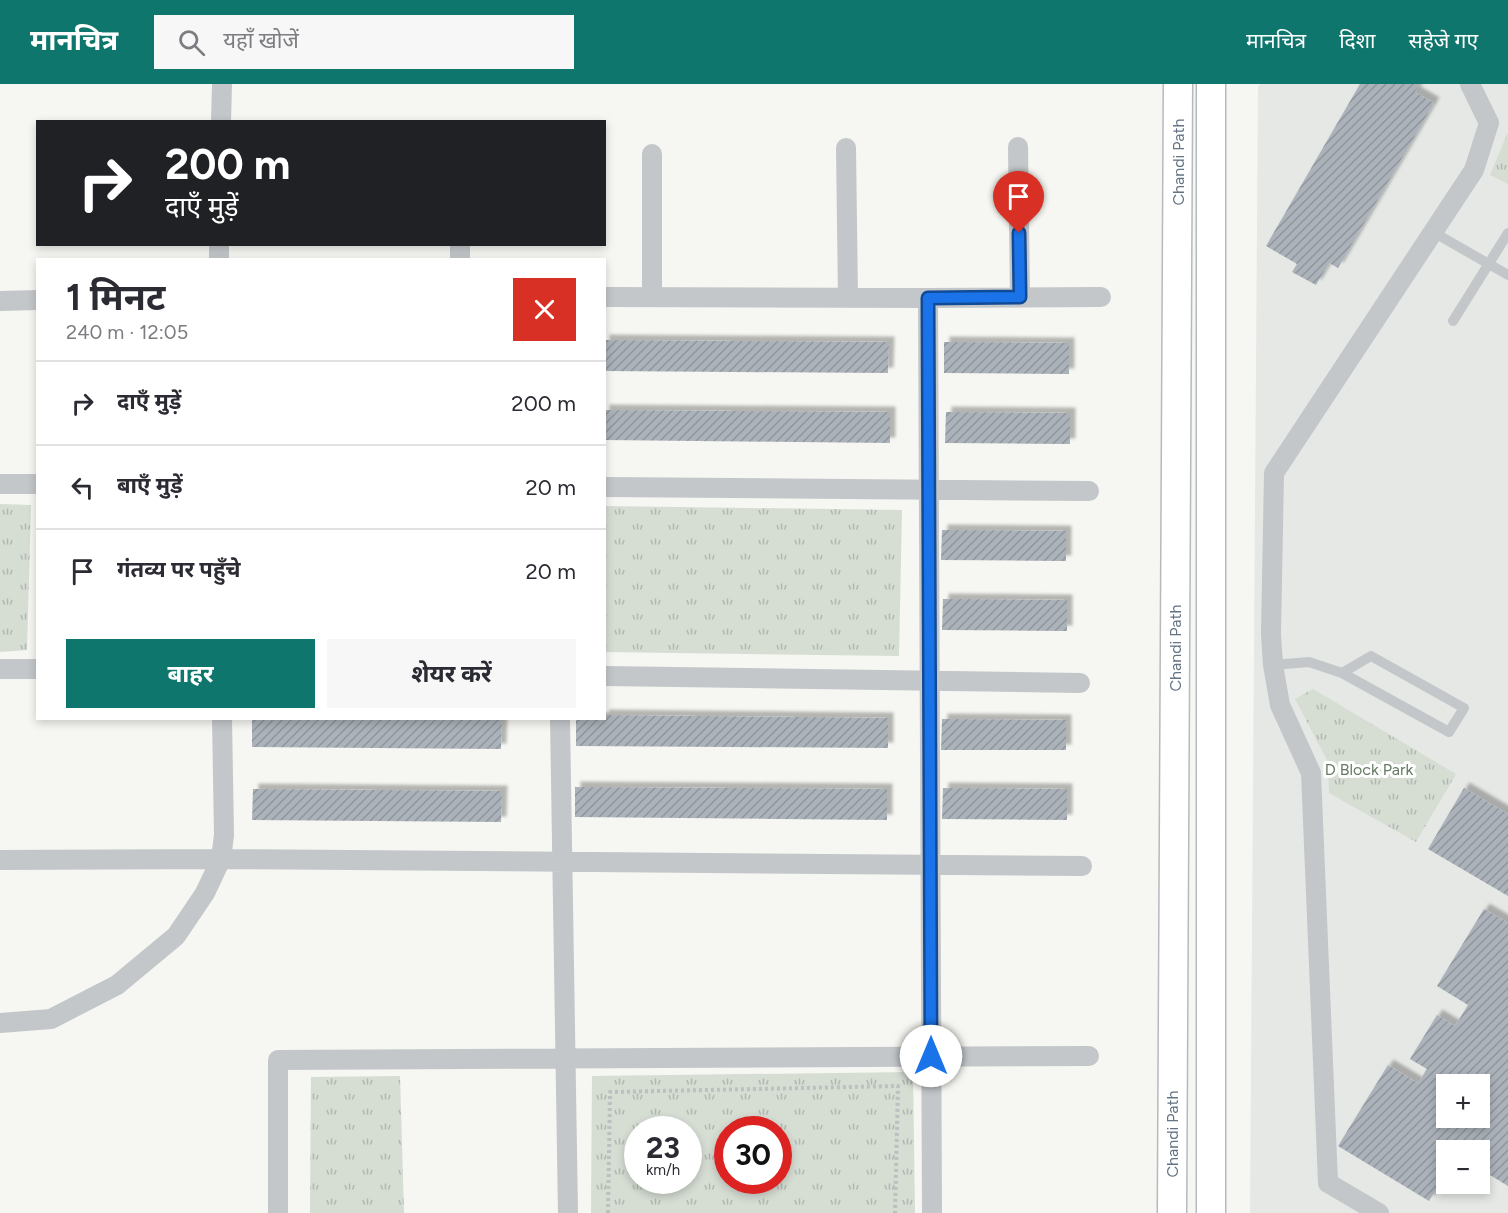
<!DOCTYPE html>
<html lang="hi">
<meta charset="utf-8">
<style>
:root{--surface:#fff;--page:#f7f7f7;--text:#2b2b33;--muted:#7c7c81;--line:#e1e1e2;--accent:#0f766e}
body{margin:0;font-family:Figtree,"Noto Sans Devanagari",sans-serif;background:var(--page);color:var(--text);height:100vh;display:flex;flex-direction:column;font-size:22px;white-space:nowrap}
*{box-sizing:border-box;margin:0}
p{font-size:20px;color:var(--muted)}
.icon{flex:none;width:33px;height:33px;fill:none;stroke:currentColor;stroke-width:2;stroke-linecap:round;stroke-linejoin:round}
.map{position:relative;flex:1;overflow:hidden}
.details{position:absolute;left:36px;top:174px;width:570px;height:462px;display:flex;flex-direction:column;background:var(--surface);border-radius:0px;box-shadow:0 3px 9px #0003}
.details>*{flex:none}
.guide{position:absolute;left:36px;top:36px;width:570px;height:126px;border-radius:0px;box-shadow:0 3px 9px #0003;background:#202124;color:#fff;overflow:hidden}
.buttons{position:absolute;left:1436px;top:990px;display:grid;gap:12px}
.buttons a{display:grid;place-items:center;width:54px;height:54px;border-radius:0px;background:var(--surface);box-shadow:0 3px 9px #0003;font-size:30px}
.speed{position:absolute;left:624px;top:1032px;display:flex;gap:12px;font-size:30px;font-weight:700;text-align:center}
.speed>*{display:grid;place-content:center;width:78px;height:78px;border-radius:50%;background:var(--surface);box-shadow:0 3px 9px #0003;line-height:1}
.speed small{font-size:15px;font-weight:400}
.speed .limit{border:9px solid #d22;background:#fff;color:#111}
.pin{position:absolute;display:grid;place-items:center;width:51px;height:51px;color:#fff;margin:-62px -26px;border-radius:50% 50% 50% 0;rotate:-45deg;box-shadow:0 0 6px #0007}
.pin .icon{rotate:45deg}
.me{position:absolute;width:66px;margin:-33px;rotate:0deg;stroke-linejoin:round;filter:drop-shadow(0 0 4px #0008)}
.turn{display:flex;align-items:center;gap:21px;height:126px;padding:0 30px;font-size:27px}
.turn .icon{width:78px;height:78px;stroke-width:2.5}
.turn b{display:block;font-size:42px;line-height:51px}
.round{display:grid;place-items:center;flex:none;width:63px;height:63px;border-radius:0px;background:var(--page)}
.summary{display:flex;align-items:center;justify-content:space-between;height:102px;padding:0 30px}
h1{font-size:36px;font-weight:700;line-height:45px}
.cta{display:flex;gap:12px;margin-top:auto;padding:12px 30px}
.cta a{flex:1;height:69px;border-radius:0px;background:var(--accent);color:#fff;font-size:24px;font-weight:700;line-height:69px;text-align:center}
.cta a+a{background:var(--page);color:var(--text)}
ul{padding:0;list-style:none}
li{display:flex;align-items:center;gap:18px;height:84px;padding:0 30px;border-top:2px solid var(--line)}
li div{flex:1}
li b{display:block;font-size:22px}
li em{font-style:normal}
header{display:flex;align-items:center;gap:36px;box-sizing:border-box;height:84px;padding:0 30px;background:var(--accent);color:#fff}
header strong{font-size:28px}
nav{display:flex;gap:33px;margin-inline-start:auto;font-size:21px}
.search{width:420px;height:54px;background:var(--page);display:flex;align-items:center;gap:15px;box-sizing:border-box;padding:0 21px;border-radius:0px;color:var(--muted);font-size:22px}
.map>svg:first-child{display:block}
.built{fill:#e6e8e6;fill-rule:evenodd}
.park{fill:url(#park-tufts);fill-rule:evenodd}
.building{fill:url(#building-hatch);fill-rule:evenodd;filter:url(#shadow)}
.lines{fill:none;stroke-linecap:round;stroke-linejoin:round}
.secondary-casing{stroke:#b5babf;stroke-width:31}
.path{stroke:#bdbfc1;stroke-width:4;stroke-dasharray:3 3;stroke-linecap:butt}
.lane{stroke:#c3c7ca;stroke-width:10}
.street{stroke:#c3c7ca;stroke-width:20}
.secondary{stroke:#fff;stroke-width:28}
.route-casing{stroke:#114b97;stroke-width:15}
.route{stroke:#1a73e8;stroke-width:10}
.labels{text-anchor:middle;stroke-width:6;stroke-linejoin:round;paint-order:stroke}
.street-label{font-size:16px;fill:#647484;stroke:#fff}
.park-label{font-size:16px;fill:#667b63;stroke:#fff}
</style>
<header>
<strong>मानचित्र</strong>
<div class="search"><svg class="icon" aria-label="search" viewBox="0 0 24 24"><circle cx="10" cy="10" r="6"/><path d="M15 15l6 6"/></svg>यहाँ खोजें</div>
<nav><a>मानचित्र</a><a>दिशा</a><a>सहेजे गए</a></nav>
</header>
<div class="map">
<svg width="1508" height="1129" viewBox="0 0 1508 1129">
<defs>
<pattern id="park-tufts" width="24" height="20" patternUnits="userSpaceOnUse" patternTransform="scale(1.5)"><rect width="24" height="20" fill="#d6ddd3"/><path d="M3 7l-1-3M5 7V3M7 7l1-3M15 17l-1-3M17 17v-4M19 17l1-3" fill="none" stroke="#b1b8b1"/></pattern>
<pattern id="building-hatch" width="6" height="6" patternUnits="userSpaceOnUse" patternTransform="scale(1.5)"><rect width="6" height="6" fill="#abb2b9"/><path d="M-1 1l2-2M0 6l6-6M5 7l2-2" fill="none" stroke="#8f959c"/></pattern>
<filter id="shadow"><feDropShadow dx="5.5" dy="-5.5" stdDeviation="1.5" flood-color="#0004"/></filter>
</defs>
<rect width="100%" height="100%" fill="#f6f6f2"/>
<path class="built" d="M1260 0H1508V1129H1250L1258 3ZM1446 1000H1479V1034H1446ZM1446 1066H1479V1100H1446Z"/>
<path class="park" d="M1508 48V100L1490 91Z
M0 420 31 421 27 566 0 568Z
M605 422 902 426 899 572 605 568Z
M1313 605 1456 690 1416 758 1329 709 1328 678 1295 615Z
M913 988 915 1129H591L592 992ZM638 1046H688V1096H638ZM728 1046H778V1096H728Z
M400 992 404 1129H310L311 993Z"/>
<path class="building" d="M1360 0H1420L1415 8 1434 19 1338 184 1329 179 1316 201 1292 188 1297 180 1266 162Z
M604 256 889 258 888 289 604 287Z
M944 258 1069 259V290L944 289Z
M604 326 890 328V359L604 356Z
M946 328 1070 329V360L945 359Z
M942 446 1066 447V477L941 476Z
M943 515 1067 516V547L942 546Z
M604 631 888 634V664L576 662V634H604Z
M252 634H502L501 665 252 663Z
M942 635 1066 636V666H941Z
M575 703 887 705V736L575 733Z
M943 704 1067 705V736L942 735Z
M1464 704 1508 730V812L1428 765Z
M253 705 502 707 501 738 252 736Z
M1484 825 1508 839V1102L1485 1088 1479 1098V1066H1446V1092L1445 1091 1429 1117 1338 1062 1388 981 1418 999 1427 985 1410 975 1437 931 1455 942 1468 921 1437 902ZM1446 1000H1479V1034H1446Z
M1458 1100H1478L1472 1108Z"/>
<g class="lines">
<g class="secondary-casing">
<path id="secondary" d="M1172 1129 1178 0
M1211 1129V0"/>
</g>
<path class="path" d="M608 1129 610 1008 898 1002 895 1129"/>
<path class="lane" d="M1433 148 1508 191
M1453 237 1508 149
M1273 581 1309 578 1342 589 1449 648 1464 624 1371 572 1342 589"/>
<path class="street" d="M221 38 222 0
M1018 63 1020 213
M846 64 848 213
M652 70V213
M219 176V160
M460 176V160
M604 213 928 214 1101 213
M928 214 932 1129
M0 217 38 216
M0 400H38
M604 403 1089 407
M0 585H38
M604 592 1080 599
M560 634 568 1129
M0 776 221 775 1082 782
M0 939 51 935 117 901 176 852 205 809 221 775 224 751 222 634
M278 1129V976L1089 972
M1379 1129 1328 1099 1311 689 1280 621 1273 581 1271 550 1274 389 1474 86 1489 39 1470 0"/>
<use href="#secondary" class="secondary"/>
</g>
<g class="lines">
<g class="route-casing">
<path id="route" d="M931 972 928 214 1020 213 1019 149"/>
</g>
<use href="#route" class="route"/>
</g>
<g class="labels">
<g class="street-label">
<text transform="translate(1178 78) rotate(-90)" y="6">Chandi Path</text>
<text transform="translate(1175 564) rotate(-90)" y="6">Chandi Path</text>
<text transform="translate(1172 1050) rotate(-90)" y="6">Chandi Path</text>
</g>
<g class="park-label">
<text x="1369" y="691">D Block Park</text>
</g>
</g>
</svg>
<div class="buttons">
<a>+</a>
<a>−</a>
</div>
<div class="speed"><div>23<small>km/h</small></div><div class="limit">30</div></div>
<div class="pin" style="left:1019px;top:149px;background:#d93025"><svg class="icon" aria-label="arrive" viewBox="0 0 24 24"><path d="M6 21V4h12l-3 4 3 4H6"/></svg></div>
<svg class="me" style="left:931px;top:972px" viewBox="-20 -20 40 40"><circle r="19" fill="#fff"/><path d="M0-13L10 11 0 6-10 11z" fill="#1a73e8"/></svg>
<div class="guide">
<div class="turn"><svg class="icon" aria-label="right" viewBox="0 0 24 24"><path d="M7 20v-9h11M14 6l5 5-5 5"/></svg><div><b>200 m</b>दाएँ मुड़ें</div></div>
</div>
<section class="details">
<div class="summary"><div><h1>1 मिनट</h1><p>240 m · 12:05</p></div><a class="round" style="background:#d93025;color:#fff"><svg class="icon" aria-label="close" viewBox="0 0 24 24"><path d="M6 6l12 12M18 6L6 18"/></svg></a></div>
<ul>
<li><svg class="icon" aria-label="right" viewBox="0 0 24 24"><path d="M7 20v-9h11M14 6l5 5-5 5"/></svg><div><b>दाएँ मुड़ें</b></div><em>200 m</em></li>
<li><svg class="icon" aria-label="left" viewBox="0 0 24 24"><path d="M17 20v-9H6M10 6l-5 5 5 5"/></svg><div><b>बाएँ मुड़ें</b></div><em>20 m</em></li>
<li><svg class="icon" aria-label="arrive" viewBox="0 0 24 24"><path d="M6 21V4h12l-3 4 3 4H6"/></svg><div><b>गंतव्य पर पहुँचे</b></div><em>20 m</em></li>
</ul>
<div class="cta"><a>बाहर</a><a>शेयर करें</a></div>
</section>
</div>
